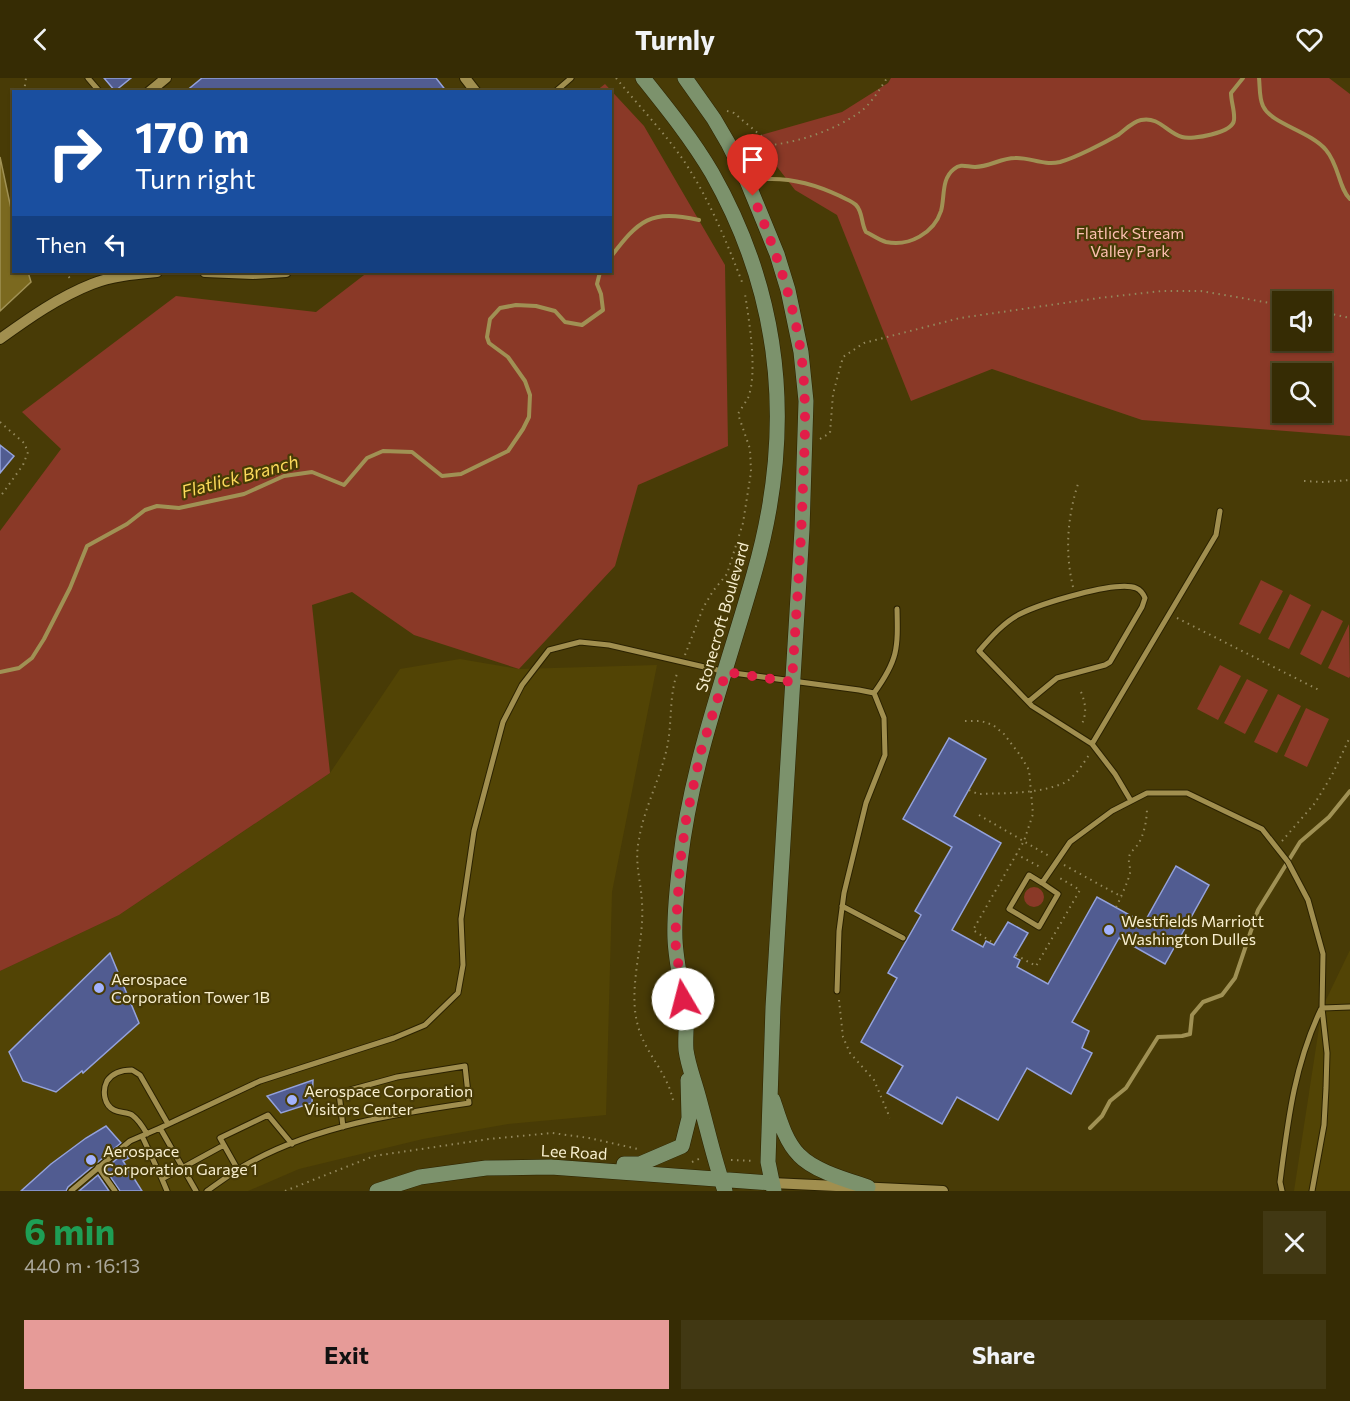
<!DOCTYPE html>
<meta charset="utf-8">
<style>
:root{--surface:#362c04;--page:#413813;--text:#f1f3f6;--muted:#aaa79a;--line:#504826;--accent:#e69b98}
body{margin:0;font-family:Commissioner,sans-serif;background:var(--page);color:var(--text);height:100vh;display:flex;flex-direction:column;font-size:22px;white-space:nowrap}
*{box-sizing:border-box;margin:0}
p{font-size:20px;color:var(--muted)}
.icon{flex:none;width:33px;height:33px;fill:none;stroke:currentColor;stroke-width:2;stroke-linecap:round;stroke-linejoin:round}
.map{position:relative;height:1113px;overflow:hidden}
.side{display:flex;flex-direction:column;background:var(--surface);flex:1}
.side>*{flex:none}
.top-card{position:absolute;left:12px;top:12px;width:600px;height:183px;border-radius:0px;box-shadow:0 2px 4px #0004,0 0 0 2px var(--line);background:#1a4fa0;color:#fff;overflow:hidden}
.buttons{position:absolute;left:1272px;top:213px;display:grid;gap:12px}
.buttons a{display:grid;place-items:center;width:60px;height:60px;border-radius:0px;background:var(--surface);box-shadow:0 2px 4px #0004,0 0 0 2px var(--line);font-size:30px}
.pin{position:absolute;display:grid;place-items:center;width:51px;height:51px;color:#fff;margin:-62px -26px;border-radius:50% 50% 50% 0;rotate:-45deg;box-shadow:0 0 6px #0007}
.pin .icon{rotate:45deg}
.me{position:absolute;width:66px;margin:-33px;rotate:352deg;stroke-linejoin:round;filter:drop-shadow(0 0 4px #0008)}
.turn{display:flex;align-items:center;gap:21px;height:126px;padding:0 24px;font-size:27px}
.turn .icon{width:78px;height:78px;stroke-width:2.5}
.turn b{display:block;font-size:42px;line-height:51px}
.then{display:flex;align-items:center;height:57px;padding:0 24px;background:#0003;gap:12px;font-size:22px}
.round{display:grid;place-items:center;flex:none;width:63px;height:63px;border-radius:0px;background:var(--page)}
.overview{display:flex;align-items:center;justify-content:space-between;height:102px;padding:0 24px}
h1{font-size:36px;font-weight:700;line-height:45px;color:#1e9e55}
.cta{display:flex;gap:12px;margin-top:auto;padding:12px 24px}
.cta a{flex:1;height:69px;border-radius:0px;background:var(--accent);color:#111;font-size:24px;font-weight:700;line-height:69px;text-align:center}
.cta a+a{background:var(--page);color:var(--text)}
header{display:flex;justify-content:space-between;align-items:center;height:78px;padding:0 24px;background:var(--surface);font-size:27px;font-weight:700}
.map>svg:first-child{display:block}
.built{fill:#524405}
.green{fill:#8a3927;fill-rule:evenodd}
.water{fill:#7b691f;stroke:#a09154;stroke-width:1.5}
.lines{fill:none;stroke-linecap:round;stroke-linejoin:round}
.stream{stroke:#a09154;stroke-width:4}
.building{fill:#515c91;stroke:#94a2dc;stroke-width:1.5}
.lane-casing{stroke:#2b2201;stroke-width:7}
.street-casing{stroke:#2b2201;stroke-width:12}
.secondary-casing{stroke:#2b2201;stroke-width:16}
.path{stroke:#93885c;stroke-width:2;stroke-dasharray:1.5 4.5;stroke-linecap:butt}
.lane{stroke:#a18f4f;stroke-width:5}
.street{stroke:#a18f4f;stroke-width:10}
.secondary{stroke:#7c926c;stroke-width:15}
.route{stroke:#e11d48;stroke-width:10;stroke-dasharray:0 18}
.poi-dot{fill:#a2b2fd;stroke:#483b06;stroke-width:2}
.labels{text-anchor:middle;stroke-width:4.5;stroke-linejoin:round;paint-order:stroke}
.park-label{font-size:16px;fill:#fdbfb0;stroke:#483b06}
.street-label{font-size:16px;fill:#f8efcf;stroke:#483b06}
.poi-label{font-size:16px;fill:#f8efcf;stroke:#483b06;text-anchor:start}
.water-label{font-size:18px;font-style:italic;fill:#fcda5b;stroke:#483b06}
</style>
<header><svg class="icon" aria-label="back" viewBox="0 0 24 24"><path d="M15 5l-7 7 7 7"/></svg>Turnly<svg class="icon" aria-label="heart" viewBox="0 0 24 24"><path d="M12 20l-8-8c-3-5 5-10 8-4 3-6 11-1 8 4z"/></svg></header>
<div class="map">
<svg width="1350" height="1113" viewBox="0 0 1350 1113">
<rect width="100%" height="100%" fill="#483b06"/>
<path class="built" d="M460 581 519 591 657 587 612 814 606 1037 508 1046 423 1061 299 1091 248 1113H0V893L119 837 330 695 400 591Z
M1350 872V1113H1294L1322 930Z"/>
<path class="green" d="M891 0H1329L1350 16V358L1142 342 992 291 911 323 837 137 795 112 754 59 842 34 888 5ZM1282 224H1322V262H1282ZM1282 296H1322V334H1282Z
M605 6 644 48 725 187 728 368 638 407 615 488 519 591 414 557 352 514 312 527 330 695 119 837 0 893V453L61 371 22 334 176 218 316 234 368 194H610V14L596 13Z
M1261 502 1283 513 1260 556 1239 546Z
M1290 516 1311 527 1289 571 1268 561Z
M1322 532 1343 543 1321 587 1300 576Z
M1349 546 1350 598 1349 600 1328 590Z
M1220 587 1241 598 1218 642 1197 631Z
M1247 601 1268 612 1245 656 1224 645Z
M1278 616 1301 628 1277 675 1254 664Z
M1306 630 1329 641 1307 689 1284 678Z
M1024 819a10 10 0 1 1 20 0a10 10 0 1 1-20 0Z"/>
<path class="water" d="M0 79 13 140 14 194H28L31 204 0 233Z"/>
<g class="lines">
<path class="stream" d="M1259 0C1260 8 1259 20 1263 28 1271 46 1310 53 1326 72 1339 87 1339 111 1350 121
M767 101C793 100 817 107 840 118 845 121 852 123 856 127 863 134 861 146 866 154 872 157 879 162 886 164 909 169 934 155 941 133 945 119 941 101 954 91 961 85 967 89 975 89 989 89 1001 80 1015 80 1030 79 1043 88 1060 84 1075 80 1104 65 1118 57 1125 52 1132 44 1141 42 1159 38 1167 55 1182 59 1192 62 1233 55 1234 42 1235 33 1231 24 1231 15L1243 0
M610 180C639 142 650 131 699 142
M0 594 19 590 32 580 44 561 70 510 87 468 127 446 145 432 157 428 179 430 244 416 284 398 312 394 344 407 367 380 383 373 412 374 442 398 461 396 508 373 523 351 529 339 530 317 525 303 508 279 489 265 487 259 490 241 500 230 516 227 536 228 555 233 565 244 582 247 603 232 601 216 597 206 600 194
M1090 1050 1102 1038 1110 1023 1126 1010 1158 959 1182 958 1190 956 1192 937 1203 924 1222 917 1235 900 1258 832 1300 764 1329 739 1350 713"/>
</g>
<path class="building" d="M104 0H131L115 13Z
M202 0H436L447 14H185Z
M0 367 14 378 0 395Z
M949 660 986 681 954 738 1001 765 952 852 983 869 986 863 994 867 1008 844 1028 855 1014 879 1020 882 1017 889 1048 906 1097 819 1144 845 1176 788 1209 807 1165 886 1119 860 1072 944 1089 953 1082 970 1092 975 1071 1016 1027 990 998 1042 957 1019 942 1046 887 1015 903 988 861 964 897 900 888 895 921 837 915 833 952 769 903 741Z
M110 875 139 945 83 995 82 993 56 1014 23 1003 9 974Z
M313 1002 312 1025 281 1035 267 1018Z
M106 1048 121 1065 68 1109 66 1113H21L51 1086 86 1060Z
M125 1074 129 1080 123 1083 142 1113H120L105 1091Z
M98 1097 109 1113H79Z"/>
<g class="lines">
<g class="lane-casing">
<path id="lane" d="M88 0 100 14
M555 14 571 0
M874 615C898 582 898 571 897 531
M1028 624 1057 600 1105 587 1110 584 1142 529 1145 520C1143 515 1141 512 1136 510 1116 502 1040 526 1020 536 1004 544 991 559 979 573L1032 628 1092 666 1115 696 1131 723
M1092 666 1216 457 1220 433
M1042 805 1058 816 1039 849 1009 831 1029 797 1042 805 1070 764 1112 733 1147 715H1187L1262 751 1288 784 1308 822 1323 876 1322 930 1327 975 1326 1010 1324 1047 1312 1113
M842 828 903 860
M1322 930 1350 929
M147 1056C143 1049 139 1042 132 1037 127 1034 120 1035 114 1032 104 1027 102 1013 107 1003 113 994 122 992 132 992L140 997 168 1046
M142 1058 162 1101
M98 1089 115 1113
M238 1092 220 1060 268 1037 292 1066
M71 1113 130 1063 160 1050
M167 1113 162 1101 224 1067
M196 1113 160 1050 260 1003 394 960 425 947 458 915 463 887 461 841 474 753 503 644 522 607 549 572 580 564 609 567 726 594 859 612 874 615 884 640 885 677 866 725 844 815 839 853 837 913
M207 1113C220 1104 234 1093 249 1085 316 1048 394 1036 469 1025L465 988 397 999 339 1015 343 1049
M1282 1113 1280 1104C1288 1042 1294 988 1321 931"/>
</g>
<g class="street-casing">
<path id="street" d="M465 0 476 14
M149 14 166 0
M205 194 253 196 286 194
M0 261C29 240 59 219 92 206 112 198 136 196 157 194
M772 1105 943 1113"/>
</g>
<g class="secondary-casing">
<path id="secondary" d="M643 0C667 30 692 61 712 95 784 222 794 357 754 496 727 592 691 686 680 785 677 810 674 837 675 861 676 886 683 912 686 937 687 948 685 960 686 972 688 987 694 1002 698 1017 707 1049 714 1082 725 1113
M685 0 714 41 728 65 747 103 777 176 788 212 801 274 806 323 802 452 773 929 768 1084 774 1113
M773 1022C779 1040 785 1063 799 1077 814 1093 847 1102 868 1109
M624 1086H640L682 1068 689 1040 688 1002
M377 1113 420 1099 486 1090 551 1089 772 1105"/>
</g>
<path class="path" d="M616 0C638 27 664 54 684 83 709 121 726 162 742 204
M24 14 26 0
M727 33 734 35 772 67C802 63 835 52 860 34 871 26 880 11 887 0
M65 194 72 203
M1322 234 1350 240
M0 344 24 365 28 374 23 387 0 419
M820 361 830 355 833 316 843 279 864 265 960 240 1099 220 1162 213H1201L1282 227
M1304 403 1323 404 1350 402
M1073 509C1065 475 1067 440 1078 406
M1177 540 1319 612
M685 577 703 530 713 513 727 496 743 445 751 394 750 371 738 336C741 331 745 325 748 320 758 295 749 242 745 216
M1081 614C1086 626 1087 636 1081 648
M965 643H981L993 647 1004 656 1020 677 1029 692 1033 736 1024 763 973 852 995 866
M969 712 978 716C1006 715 1038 716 1064 705 1074 700 1083 686 1089 677
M979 737 1049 778
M1282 763 1315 725 1332 697 1350 659
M1016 776 1042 790
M1064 787 1122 819
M1116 829C1119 824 1129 801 1130 795 1131 789 1127 783 1130 776 1132 772 1133 773 1136 769 1144 759 1147 742 1147 729
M1016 877 1036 888 1080 812 1058 799
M839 922 843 959 850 975 874 1002 890 1040
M673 1022C667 994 645 975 638 948 627 910 645 864 642 825 641 802 634 785 639 761 644 731 659 703 666 674 673 647 668 619 678 593
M731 1082 755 1083
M692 1084 701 1080
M285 1113 374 1078 489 1061 552 1055 589 1060 638 1071"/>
<use href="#lane" class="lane"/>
<use href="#street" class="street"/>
<use href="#secondary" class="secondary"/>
</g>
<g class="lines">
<path class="route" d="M683 921 675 862 680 786 686 742 701 673 726 594 792 604C796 538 801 473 803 407 805 363 807 319 801 275 793 220 774 169 753 118"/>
</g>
<g class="poi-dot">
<circle cx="1109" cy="852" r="6"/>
<circle cx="99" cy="910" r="6"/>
<circle cx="292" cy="1022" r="6"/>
<circle cx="91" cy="1082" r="6"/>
</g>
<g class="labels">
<g class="park-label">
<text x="1130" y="161">Flatlick Stream<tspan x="1130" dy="18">Valley Park</tspan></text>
</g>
<g class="street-label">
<text transform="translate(722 539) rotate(-74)" y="6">Stonecroft Boulevard</text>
<text transform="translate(574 1074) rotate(3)" y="6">Lee Road</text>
</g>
<g class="poi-label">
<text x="1121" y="849">Westfields Marriott<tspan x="1121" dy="18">Washington Dulles</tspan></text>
<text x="111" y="907">Aerospace<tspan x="111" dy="18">Corporation Tower 1B</tspan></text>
<text x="304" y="1019">Aerospace Corporation<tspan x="304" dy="18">Visitors Center</tspan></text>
<text x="103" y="1079">Aerospace<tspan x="103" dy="18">Corporation Garage 1</tspan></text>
</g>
<g class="water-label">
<text transform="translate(240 399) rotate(-15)" y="6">Flatlick Branch</text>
</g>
</g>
</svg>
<div class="buttons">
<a><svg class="icon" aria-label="sound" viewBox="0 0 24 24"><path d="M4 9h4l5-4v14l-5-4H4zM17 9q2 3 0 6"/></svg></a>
<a><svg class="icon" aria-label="search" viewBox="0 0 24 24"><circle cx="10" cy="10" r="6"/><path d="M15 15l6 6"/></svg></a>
</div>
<div class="pin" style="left:753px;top:118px;background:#d93025"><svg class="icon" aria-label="arrive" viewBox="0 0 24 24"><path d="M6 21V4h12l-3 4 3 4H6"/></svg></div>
<svg class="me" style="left:683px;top:921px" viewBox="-20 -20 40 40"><circle r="19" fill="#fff"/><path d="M0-13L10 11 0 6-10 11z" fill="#e11d48"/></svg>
<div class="top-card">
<div class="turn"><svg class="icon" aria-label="right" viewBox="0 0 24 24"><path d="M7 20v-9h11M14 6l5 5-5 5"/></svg><div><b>170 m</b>Turn right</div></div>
<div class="then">Then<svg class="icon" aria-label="left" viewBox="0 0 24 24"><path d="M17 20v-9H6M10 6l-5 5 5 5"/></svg></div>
</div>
</div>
<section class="side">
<div class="overview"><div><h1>6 min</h1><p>440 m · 16:13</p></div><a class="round"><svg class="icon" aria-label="close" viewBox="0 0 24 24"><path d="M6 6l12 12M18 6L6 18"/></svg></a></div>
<div class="cta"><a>Exit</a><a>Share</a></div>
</section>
